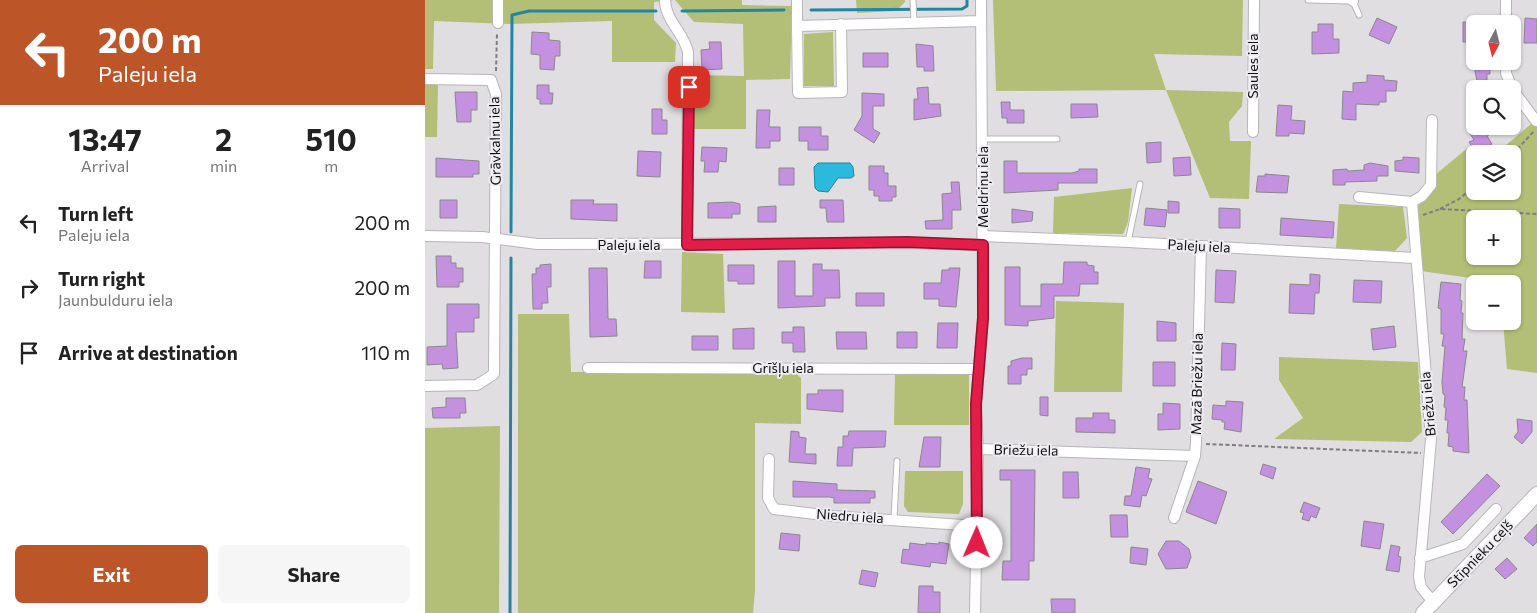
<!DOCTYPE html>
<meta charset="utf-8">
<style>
:root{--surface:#fff;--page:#f6f6f6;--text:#222;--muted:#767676;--accent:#bc5628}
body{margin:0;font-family:Commissioner,sans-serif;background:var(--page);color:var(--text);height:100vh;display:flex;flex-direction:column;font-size:19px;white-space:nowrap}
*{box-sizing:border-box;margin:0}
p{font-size:16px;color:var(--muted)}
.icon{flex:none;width:28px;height:28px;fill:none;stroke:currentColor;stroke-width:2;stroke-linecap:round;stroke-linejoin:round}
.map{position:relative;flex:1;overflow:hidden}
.details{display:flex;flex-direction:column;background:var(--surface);width:425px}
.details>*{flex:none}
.hud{background:#bc5628;color:#fff;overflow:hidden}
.needle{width:32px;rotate:187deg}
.buttons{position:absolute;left:1041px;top:15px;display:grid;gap:10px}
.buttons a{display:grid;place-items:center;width:55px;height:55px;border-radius:8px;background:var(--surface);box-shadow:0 1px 4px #0004;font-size:25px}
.pin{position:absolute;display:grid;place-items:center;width:42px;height:42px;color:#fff;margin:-21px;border-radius:10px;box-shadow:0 2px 8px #0006}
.me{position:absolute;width:55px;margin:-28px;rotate:1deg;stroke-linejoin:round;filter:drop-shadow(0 0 4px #0008)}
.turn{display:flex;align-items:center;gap:18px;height:105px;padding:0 15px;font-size:22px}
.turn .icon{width:65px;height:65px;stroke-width:2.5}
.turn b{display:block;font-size:35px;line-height:42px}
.eta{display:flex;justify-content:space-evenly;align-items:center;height:85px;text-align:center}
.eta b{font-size:30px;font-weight:700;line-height:35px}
.action{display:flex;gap:10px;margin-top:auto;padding:10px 15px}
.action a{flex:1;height:58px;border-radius:8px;background:var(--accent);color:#fff;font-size:20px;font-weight:700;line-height:58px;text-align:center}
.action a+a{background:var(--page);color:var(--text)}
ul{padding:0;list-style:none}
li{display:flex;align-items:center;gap:15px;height:65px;padding:0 15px}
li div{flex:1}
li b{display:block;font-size:19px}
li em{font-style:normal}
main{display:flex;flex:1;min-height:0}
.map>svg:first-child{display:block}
.green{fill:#b3be77;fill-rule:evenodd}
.water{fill:#2bb9dd;stroke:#2386a0}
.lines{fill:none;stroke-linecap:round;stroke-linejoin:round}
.stream{stroke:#2386a0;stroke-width:3}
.building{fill:#c491e0;stroke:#8a888c}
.lane-casing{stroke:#b7b5b9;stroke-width:7}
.street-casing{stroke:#b7b5b9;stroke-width:12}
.secondary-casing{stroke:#b7b5b9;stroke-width:16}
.path{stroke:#7f7d80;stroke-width:2;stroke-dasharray:4 2.5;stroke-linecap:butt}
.lane{stroke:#fff;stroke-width:5}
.street{stroke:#fff;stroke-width:10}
.secondary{stroke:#fff;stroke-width:14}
.route-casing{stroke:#92132f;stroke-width:12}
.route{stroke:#e11d48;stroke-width:9}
.labels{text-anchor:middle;stroke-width:4;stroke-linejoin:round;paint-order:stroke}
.street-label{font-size:14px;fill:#101011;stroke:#eeecf0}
</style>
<main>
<section class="details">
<div class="hud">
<div class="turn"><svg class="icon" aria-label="left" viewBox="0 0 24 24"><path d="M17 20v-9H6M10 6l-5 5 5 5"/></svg><div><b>200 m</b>Paleju iela</div></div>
</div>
<div class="eta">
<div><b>13:47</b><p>Arrival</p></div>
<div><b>2</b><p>min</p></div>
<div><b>510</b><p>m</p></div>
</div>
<ul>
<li><svg class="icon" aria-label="left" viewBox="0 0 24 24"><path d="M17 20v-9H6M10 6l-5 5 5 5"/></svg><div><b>Turn left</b><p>Paleju iela</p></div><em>200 m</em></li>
<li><svg class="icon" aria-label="right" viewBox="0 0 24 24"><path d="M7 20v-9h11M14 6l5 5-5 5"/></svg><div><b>Turn right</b><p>Jaunbulduru iela</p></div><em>200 m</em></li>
<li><svg class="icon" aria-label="arrive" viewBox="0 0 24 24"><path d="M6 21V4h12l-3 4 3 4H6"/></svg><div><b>Arrive at destination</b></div><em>110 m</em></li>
</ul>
<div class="action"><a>Exit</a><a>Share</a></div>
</section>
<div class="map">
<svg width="1112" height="613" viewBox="0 0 1112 613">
<rect width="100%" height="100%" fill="#e1dee2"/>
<path class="green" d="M0 0H317V5L367 6 365 79 321 80V129H269V75L319 76 318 24 269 22 250 0 229 2V20L251 43 250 62H187V21L84 24 9 21 8 69H0Z
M431 0H480V2L471 11 432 13Z
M568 0H818L817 56 729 54 741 90 818 92 817 106 804 122 805 141H826L824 199 785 198 741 90 571 91Z
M408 32 409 86H379V34Z
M0 85H13L12 137H0Z
M1112 119V373L1082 369 1078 321H1088V284L996 271 991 212 994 204 1010 175 1045 146 1050 154V191H1088V154H1055L1068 145 1073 152ZM1050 219H1088V256H1050Z
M707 188 703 222 698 234 628 233 629 197Z
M914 204 978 207 982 238 970 251 911 248Z
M257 252 298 254 300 313 256 312Z
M631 301 699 303 697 392H629Z
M93 314H144L146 372H370L376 378V424L330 423V591L328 613H93Z
M854 357 993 362 997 432 986 442 849 439 878 418 854 380Z
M544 372V425H469L470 375Z
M75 426 74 613H0V428Z
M480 471H538V504L534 514 483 512 479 506Z"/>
<path class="water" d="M393 163H425L428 167 429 176 426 178H413L403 192 393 191 390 188 389 167Z"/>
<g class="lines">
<path class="stream" d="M386 10 537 9 542 6V0
M257 11 359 10
M86 232 87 15 104 11H231
M85 613 86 258"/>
</g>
<path class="building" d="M952 18 972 27 964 44 944 35Z
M1100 18 1112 19V43H1099Z
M1038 22H1050V42H1038Z
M893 24H908V39H914V53L887 54V32H893Z
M107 32 124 33V40L135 41V56H130L129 70 115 69V55L106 54Z
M284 42H296L297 69 277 70 276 50 285 49Z
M491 44 508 46 509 71H499V67H492Z
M438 53H463V67H438Z
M1048 61H1064L1065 74H1062V80L1052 81Z
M942 75 959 76V80L972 81 971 91H961V102H954V105L931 104V120L917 119 918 91 928 92V83L942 82Z
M112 85H124V93H128L127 104H115V99H112Z
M503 87 504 104H515L516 116 489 120V99H493L492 88Z
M30 92H52V110H46V122H32Z
M437 93 459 94V106H448V129L455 133 449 143 429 130 437 116Z
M576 102H585V110H599V123H582V118H577Z
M646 104H672L673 117 646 118Z
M853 105 867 106 866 120 880 121 879 134 864 133V136H851Z
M227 109H237V120H242V134H227Z
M332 110H345L344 127H355V141H345V148H331Z
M1046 126H1062L1067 133 1062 136 1067 144 1051 153 1044 142 1049 140 1044 132 1049 130Z
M374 127H396V136H403V150H383V141H374Z
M736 142V162L722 163 721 143Z
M277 147 302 148 301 162 294 161 293 172H279L280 161H276Z
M213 151 236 152 235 177 212 176Z
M765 157 766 175 749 176 748 158Z
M978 157 994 158V173L970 171V161L978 160Z
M11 158 54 161V174H48V177H11Z
M579 161H592V173H647L654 171V169H672V183H633V190L579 193Z
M945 163 963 166V176H952V181L920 182V185H908V170L922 169 923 171 939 170V165Z
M444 166H459V173H463V186H471V197H467V201H454V196H449V190H444Z
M354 168H369V185H354Z
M840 174 864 176 862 193 831 192 833 176H840Z
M526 182H534L536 210H527V229H501L500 221 518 220 517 194 527 193Z
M15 200H32V218H15Z
M146 200H169L168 204H192V221L146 219Z
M395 200H418L419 222H402L401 208H395Z
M743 201 754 202V213H743Z
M307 202 315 204V214H307V218H283V203Z
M351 206V222H333V207Z
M721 208 742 210 740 227 719 225Z
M794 208 815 209V228H794Z
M587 209 608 212 607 221 587 223Z
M856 218 909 222 908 238 855 235Z
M11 256H26V263H31V268H38V282H34V287H12Z
M220 261H236V278H219Z
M353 261H370V296H388V264H397V270H414L415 298H400V306L353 308Z
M639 262H662V265L669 266V272H673V284H655L654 296H629V318L603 321V326L580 325V267H595V306H616V284H638Z
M126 264V287H122L123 303H117V309H108L107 274H111V268H115V265Z
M303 265H329V284H313V281H303Z
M164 268H182L183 319H191L192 336 165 337Z
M524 268H535L531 307 514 306V299H499V283H516L517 270H524Z
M791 270 811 271 809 303 790 302Z
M885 274 895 275 894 293H890L889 314 864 313 865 284 885 285Z
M929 280 957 281 956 303 928 302Z
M1016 282 1036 284 1035 300 1037 301 1036 313H1038L1037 339H1040L1038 351H1042L1037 387H1040L1039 400H1042L1044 453 1028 451V447L1023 446 1024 433H1022L1023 420H1020L1021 408 1019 407 1020 395 1018 394 1017 382 1020 346H1017L1019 334H1016V309L1013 308Z
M431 293H459V306H431Z
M22 304H54V318H49V332H31L33 368 18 369 17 364 2 365V347L22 346Z
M732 321 751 323V341H732Z
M513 323H533L532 348H512Z
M969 326 971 347 948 350 946 329Z
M368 327H379L380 352H368V343H357V332H368Z
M329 328V349H308V329Z
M411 332H441L442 349H412Z
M472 332H492V348H472Z
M267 336H293V350H267Z
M797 343 811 344 810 370H796Z
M597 358H607V369H602V375H596V384H583V366H586V361Z
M728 362H750V386H728Z
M393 390H418V412L382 409V394H393Z
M615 397H623V416L615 415Z
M21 398H40L41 413H35V418H8L7 408 21 407Z
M801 401 818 402 816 432 799 429 800 422H797V420L787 419 788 405 801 406Z
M738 403 755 404V429L733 430V414H738Z
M668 413H684V420H690V433L651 432V418H668Z
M1092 419 1107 421V432L1097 444 1089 437 1093 432Z
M366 431 374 432V437L381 438 380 454H391V464L364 462Z
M424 431H461L460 447 428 448 427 466H412L413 447H418V436H423Z
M499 437H516L515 467H494Z
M838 464 851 468 848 479 835 474Z
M711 467 725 469 723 478 727 479 721 496 717 495 715 507 699 505 700 496H706Z
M575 470H610L609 561H604V580H577L578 561H586V480H575Z
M638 472H653L654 498H638Z
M1062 474 1075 486 1028 534 1016 522Z
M368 481 412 484V490L450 491V498H445V503H409V498L405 497H368Z
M773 481 802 492 791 524 761 512Z
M879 502 895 508 891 518 886 516 884 521 877 519 879 513 875 512Z
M685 515H702L703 537H686Z
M939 521 959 524 955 549 936 546Z
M1112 524V542L1108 546 1099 538Z
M356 533 375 535 374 551 354 549Z
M741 541H754L764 549 766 557 762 568 741 569 733 554Z
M514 542 524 544 521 564 506 562 505 567 476 563 478 549 484 550 485 543 501 545V543L514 544Z
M966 545 975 547 973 556 976 557 974 572 961 570Z
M706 547 723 549 721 565 705 563Z
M1082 558 1092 569 1080 579 1070 569Z
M437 570 453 573 450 587 434 584Z
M494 586H508V592H515V613H493Z
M626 599H650V613H627Z"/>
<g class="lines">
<g class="lane-casing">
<path id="lane" d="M488 0 489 23
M883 0 928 1 934 15
M557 139H632
M703 242 715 184
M469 519 472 461"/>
</g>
<g class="street-casing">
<path id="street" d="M240 0C240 20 259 33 263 52L262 245
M372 0V26L556 21
M928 1V0
M73 23V0
M1081 24V0
M372 26 373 93 417 92 416 24
M1081 61V73L1087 89
M0 79 66 80 71 94 69 374 52 385 0 386
M1088 90 1111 121
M1007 120 1006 185 997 196 987 202 1006 439 994 577 996 587 1008 602
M828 132 829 0
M934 197 987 202
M0 236 57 237 112 244 482 243 558 245
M558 236 703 242 990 258
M163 368 553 369
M553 449 770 456
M344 459 343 498 349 509 407 516 552 526
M749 518 770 456 771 443 776 247
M995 558 1038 544 1071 509
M550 613 553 449 551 404 558 318 556 0"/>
</g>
<g class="secondary-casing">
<path id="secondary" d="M998 613 1112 494"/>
</g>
<path class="path" d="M71 71 72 33
M1088 154 1109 131
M1015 209 1034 199 1050 186
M998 215 1015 209 1112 214
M781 444 996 453"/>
<use href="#lane" class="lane"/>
<use href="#street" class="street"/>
<use href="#secondary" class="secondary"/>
</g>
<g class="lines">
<g class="route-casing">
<path id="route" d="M264 87 262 245 482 242 558 245V318L551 404 552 543"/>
</g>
<use href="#route" class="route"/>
</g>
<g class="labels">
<g class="street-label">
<text transform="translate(828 66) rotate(-90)" y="5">Saules iela</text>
<text transform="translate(70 141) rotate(-91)" y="5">Grāvkalnu iela</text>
<text transform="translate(558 187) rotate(-90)" y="5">Meldriņu iela</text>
<text x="204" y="250">Paleju iela</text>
<text transform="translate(774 246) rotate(3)" y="5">Paleju iela</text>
<text x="358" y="373">Grīšļu iela</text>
<text transform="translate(772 384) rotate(-89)" y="5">Mazā Briežu iela</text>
<text transform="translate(1003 404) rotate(-95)" y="5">Briežu iela</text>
<text transform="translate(601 450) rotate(1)" y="5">Briežu iela</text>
<text transform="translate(425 516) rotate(4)" y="5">Niedru iela</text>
<text transform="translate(1055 554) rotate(-46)" y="5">Stīpnieku ceļš</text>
</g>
</g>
</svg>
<div class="buttons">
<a><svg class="needle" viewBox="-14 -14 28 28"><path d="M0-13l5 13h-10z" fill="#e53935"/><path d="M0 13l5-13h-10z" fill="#767676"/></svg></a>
<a><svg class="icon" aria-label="search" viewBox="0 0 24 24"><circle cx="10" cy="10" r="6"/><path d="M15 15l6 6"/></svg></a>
<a><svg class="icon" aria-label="layers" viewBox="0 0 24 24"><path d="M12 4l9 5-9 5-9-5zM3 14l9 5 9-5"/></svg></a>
<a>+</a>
<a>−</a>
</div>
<div class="pin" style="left:264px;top:87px;background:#d93025"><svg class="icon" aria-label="arrive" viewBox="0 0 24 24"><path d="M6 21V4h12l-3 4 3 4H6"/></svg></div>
<svg class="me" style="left:552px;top:543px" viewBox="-20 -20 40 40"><circle r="19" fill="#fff"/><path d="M0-13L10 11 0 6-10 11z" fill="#e11d48"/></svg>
</div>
</main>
